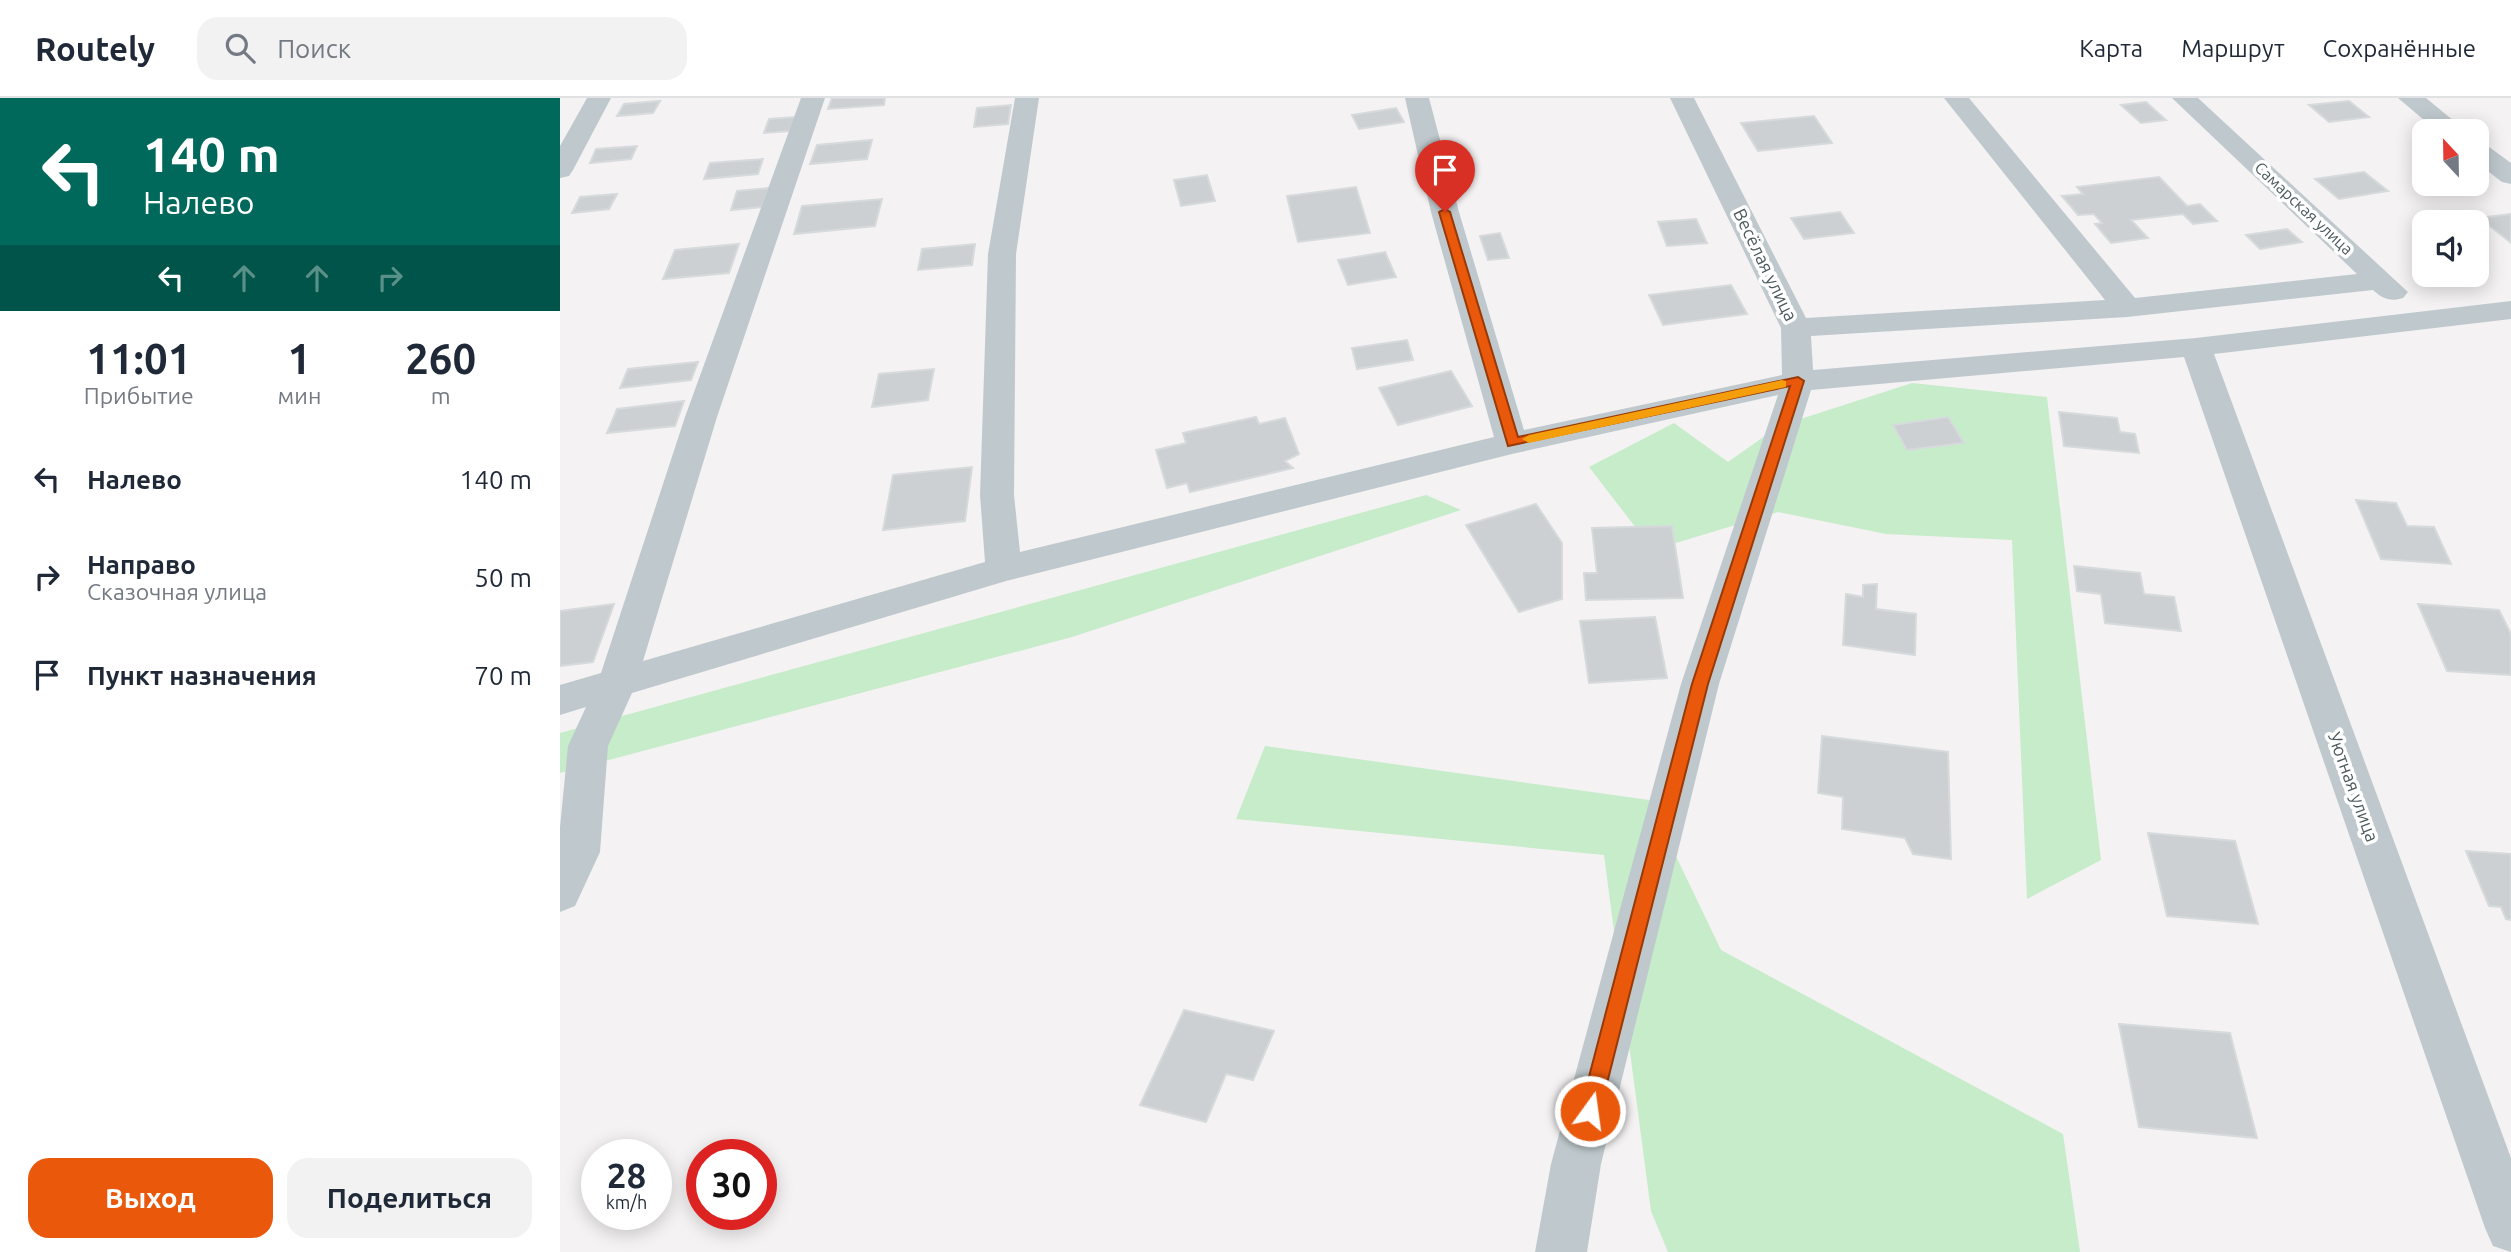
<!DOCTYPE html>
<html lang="ru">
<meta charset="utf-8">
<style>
:root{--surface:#fff;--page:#f2f2f3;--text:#1f2937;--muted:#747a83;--line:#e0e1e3;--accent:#ea580c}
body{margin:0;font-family:Ubuntu,sans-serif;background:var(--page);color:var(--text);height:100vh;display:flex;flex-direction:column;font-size:26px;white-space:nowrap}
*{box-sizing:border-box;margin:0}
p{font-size:23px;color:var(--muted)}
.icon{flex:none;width:38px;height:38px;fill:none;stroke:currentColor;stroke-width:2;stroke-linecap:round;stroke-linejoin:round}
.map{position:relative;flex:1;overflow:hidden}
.panel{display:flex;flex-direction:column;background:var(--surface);width:560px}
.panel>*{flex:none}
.top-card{background:#00695c;color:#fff;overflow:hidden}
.needle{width:46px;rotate:338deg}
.tools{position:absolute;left:1852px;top:21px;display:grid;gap:14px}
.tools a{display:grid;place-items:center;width:77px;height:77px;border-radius:14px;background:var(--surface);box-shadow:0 4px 18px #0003;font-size:35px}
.speed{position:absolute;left:21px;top:1041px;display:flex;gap:14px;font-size:35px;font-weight:700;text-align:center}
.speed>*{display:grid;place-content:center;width:91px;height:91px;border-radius:50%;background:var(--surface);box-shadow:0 4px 18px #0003;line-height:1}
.speed small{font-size:18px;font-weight:400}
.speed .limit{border:10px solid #d22;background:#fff;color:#111}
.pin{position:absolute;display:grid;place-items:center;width:60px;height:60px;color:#fff;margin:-72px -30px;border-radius:50% 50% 50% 0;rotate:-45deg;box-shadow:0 0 7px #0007}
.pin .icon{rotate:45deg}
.me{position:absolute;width:77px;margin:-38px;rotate:14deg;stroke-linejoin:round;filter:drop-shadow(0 0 5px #0008)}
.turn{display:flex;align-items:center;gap:24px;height:147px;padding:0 28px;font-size:32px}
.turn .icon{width:91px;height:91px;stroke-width:2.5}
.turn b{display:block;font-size:49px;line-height:60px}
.lanes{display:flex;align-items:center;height:66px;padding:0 28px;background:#0003;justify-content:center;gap:35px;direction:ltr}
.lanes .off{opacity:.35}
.eta{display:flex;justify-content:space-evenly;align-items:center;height:119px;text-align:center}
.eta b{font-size:42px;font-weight:600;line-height:49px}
.action{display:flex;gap:14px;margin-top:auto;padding:14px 28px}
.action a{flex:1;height:80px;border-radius:21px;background:var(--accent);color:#fff;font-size:28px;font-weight:600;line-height:80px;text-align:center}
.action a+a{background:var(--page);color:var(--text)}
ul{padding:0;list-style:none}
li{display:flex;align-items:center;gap:21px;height:98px;padding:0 28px}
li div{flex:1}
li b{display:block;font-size:26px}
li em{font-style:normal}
header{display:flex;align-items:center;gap:42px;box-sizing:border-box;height:98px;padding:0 35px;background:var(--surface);border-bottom:2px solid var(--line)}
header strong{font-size:33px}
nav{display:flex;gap:38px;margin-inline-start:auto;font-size:24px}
.search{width:490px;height:63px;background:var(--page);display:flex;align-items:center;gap:18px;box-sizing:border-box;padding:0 24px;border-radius:21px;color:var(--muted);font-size:26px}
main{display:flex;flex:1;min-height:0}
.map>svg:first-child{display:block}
.green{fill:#c6ecca}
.building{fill:#ccd0d2;stroke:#d6dadc;stroke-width:2}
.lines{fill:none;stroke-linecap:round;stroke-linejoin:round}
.minor{fill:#bfc9cd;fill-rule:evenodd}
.route{fill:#ea580c;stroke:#983908;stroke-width:2}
.slow{fill:#f59e0b}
.labels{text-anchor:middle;stroke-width:7;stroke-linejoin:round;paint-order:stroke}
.far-street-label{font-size:16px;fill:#4b595d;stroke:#fff}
.street-label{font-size:18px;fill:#4b595d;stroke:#fff}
</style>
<header>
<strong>Routely</strong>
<div class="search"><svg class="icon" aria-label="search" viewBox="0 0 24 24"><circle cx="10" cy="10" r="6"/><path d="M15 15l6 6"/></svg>Поиск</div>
<nav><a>Карта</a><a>Маршрут</a><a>Сохранённые</a></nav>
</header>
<main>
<section class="panel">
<div class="top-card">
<div class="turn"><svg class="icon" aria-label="left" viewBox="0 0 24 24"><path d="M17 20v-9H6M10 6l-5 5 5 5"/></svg><div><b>140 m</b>Налево</div></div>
<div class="lanes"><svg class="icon" aria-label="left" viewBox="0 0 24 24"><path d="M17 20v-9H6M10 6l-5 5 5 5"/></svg><svg class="icon off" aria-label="ahead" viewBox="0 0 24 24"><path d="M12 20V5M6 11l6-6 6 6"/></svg><svg class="icon off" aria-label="ahead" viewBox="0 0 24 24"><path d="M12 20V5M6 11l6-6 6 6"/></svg><svg class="icon off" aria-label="right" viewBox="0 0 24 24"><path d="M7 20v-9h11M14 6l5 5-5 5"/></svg></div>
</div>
<div class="eta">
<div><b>11:01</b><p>Прибытие</p></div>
<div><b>1</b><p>мин</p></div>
<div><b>260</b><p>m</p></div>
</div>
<ul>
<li><svg class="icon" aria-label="left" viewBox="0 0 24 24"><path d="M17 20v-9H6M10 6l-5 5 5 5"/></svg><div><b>Налево</b></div><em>140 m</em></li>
<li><svg class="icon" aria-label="right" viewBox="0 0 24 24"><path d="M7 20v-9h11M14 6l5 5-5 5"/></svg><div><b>Направо</b><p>Сказочная улица</p></div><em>50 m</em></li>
<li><svg class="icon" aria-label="arrive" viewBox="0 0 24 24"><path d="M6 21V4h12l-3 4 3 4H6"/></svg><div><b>Пункт назначения</b></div><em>70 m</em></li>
</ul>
<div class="action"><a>Выход</a><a>Поделиться</a></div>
</section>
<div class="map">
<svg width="1951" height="1154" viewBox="0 0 1951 1154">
<rect width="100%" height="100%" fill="#f4f2f2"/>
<path class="green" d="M1352 285 1487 299 1541 762 1467 801 1452 442 1326 436 1218 414 1093 452 1029 369 1114 325 1168 364 1219 328Z
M866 397 901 412 512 539 0 675V635Z
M705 648 1089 702 1161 852 1503 1036 1520 1154H1108L1091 1113 1044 757 676 721Z"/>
<path class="building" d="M272 0H325L324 7 268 11Z
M100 3 93 15 57 18 64 6Z
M1789 3 1809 19 1769 24 1749 7Z
M1586 4 1606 22 1581 25 1561 7Z
M451 7 448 26 414 29 417 10Z
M836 10 844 24 799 31 792 17Z
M1254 18 1272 45 1198 53 1181 25Z
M235 19 230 33 204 35 209 21Z
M312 42 307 61 250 66 257 47Z
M77 48 71 61 30 65 36 51Z
M203 61 198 76 144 81 150 65Z
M1804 74 1828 93 1779 101 1755 81Z
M647 77 655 103 621 108 614 82Z
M1599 79 1627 108 1640 106 1657 123 1633 126 1623 116 1571 122 1588 140 1551 145 1535 126 1542 125 1534 116 1518 117 1502 98 1523 96 1517 89Z
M796 89 810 135 738 144 727 98Z
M209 90 202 109 171 112 177 93Z
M57 96 49 111 12 115 20 99Z
M322 101 315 128 234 136 242 108Z
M1280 114 1294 135 1244 141 1231 120Z
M1951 116V145L1920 120Z
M1136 121 1147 145 1107 148 1098 124Z
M1727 131 1742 144 1700 151 1686 137Z
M940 135 949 160 928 162 920 138Z
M179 146 169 175 103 181 115 152Z
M415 146 412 167 358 172 362 151Z
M825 154 836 179 788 187 778 162Z
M1171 187 1187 216 1103 227 1089 197Z
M847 242 853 262 797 271 792 250Z
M138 264 131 282 60 290 68 271Z
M374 271 368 302 312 309 319 276Z
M891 273 912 308 838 327 819 290Z
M124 303 115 328 47 335 57 311Z
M1499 314 1557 320 1560 334 1575 336 1579 355 1504 348Z
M696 319 699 326 725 320 739 356 725 363 733 370 630 394 627 385 607 390 596 352 626 345 623 335Z
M1388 319 1404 345 1347 352 1333 327Z
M412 369 405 423 323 432 333 377Z
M1796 402 1836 405 1847 428 1874 429 1891 466 1821 461Z
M976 406 1002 445V501L959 514 906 427Z
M1112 428 1123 500 1026 502 1024 475H1037L1032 430Z
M1514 468 1580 475 1584 496 1614 499 1621 533 1545 525 1541 496 1517 493Z
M1317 486 1316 511 1356 516 1355 557 1283 547 1286 496 1303 499V487Z
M54 506 33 564 0 568V513Z
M1858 506 1939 512 1951 536V577L1887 573Z
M1095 519 1107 580 1029 585 1020 523Z
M1262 638 1388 654 1391 761 1353 756 1345 740 1282 731 1283 699 1258 695Z
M1588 735 1675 743 1698 826 1607 818Z
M1906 753 1951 756V822L1946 821 1941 809 1929 808Z
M624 912 714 933 693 982 666 976 646 1024 580 1007Z
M1559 926 1670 935 1697 1040 1579 1029Z"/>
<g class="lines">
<path class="minor" d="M27 0H51L13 72 9 78 0 80V48Z
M241 0H265L157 319 83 563 425 464 420 397 428 156 455 0H479L456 156 454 397 460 454 934 339 871 114 845 0H869L899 114 964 332 1222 277 1221 230 1110 0H1134L1246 220 1545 202 1384 0H1409L1575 200 1797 176 1612 0H1638L1848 194 1843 200C1830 204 1823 201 1813 192L1567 219 1251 238 1253 272 1636 240 1951 203V221L1654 256 1951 1060V1154L1933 1148 1925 1130 1624 259 1251 292 1159 586 1041 1066 1027 1154H975L991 1066 1121 586 1218 297 952 356 446 483 72 595 48 648 40 754 15 808 0 814V729L8 648 26 609 0 617V587L41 575 125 319Z
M1838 0H1866L1906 33H1877Z
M1916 43 1925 46 1951 65V86L1942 84 1916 64Z"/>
</g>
<path class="route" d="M885 111 890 114 958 339 1238 279 1244 283 1148 586 1040 1013 1037 1020 1030 1022 1023 1020 1020 1013 1132 586 1230 288 948 348 879 114Z"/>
<path class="slow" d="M1222 282 1226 283V289L969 345 962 341 969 337Z"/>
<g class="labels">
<g class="far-street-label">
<text transform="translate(1744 110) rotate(43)" y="6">Самарская улица</text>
</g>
<g class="street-label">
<text transform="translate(1205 167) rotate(64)" y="6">Весёлая улица</text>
<text transform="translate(1793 689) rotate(70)" y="6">Уютная улица</text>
</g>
</g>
</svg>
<div class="tools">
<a><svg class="needle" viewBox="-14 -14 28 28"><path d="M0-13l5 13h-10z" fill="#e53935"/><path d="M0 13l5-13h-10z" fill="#747a83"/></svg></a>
<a><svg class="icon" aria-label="sound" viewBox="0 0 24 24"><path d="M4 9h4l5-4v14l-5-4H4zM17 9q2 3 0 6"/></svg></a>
</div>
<div class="speed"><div>28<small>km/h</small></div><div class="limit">30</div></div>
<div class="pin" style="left:885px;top:114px;background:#d93025"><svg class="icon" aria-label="arrive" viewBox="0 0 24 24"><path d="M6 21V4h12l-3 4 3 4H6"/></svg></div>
<svg class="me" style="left:1030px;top:1013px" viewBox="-20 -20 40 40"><circle r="17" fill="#ea580c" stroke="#fff" stroke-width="3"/><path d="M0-11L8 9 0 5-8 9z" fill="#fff"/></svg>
</div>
</main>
